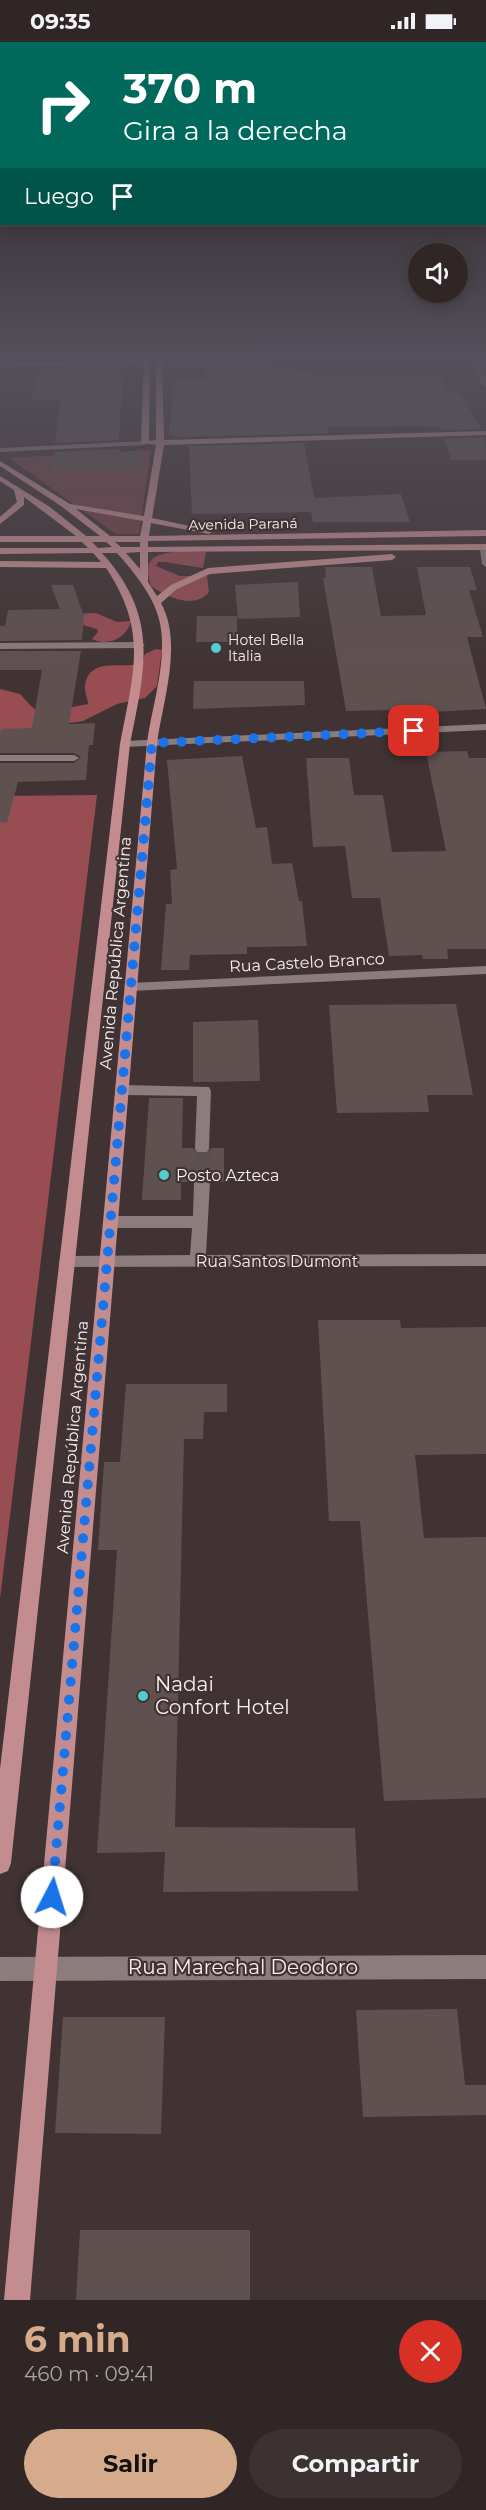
<!DOCTYPE html>
<html lang="es">
<meta charset="utf-8">
<style>
:root{--surface:#312626;--page:#3d3232;--text:#f1f3f6;--muted:#a8a5a7;--line:#4c4343;--accent:#d6ab8b}
body{margin:0;font-family:Montserrat,sans-serif;background:var(--page);color:var(--text);height:100vh;display:flex;flex-direction:column;font-size:22px;white-space:nowrap}
*{box-sizing:border-box;margin:0}
p{font-size:20px;color:var(--muted)}
.icon{flex:none;width:33px;height:33px;fill:none;stroke:currentColor;stroke-width:2;stroke-linecap:round;stroke-linejoin:round}
.map{position:relative;height:2258px;overflow:hidden}
.side{display:flex;flex-direction:column;background:var(--surface);flex:1}
.side>*{flex:none}
.guide{position:absolute;left:0px;top:0px;width:486px;height:183px;box-shadow:0 3px 15px #0003,0 0 0 2px var(--line);background:#00695c;color:#fff;overflow:hidden}
.buttons{position:absolute;left:408px;top:201px;display:grid;gap:12px}
.buttons a{display:grid;place-items:center;width:60px;height:60px;border-radius:50%;background:var(--surface);box-shadow:0 3px 15px #0003,0 0 0 2px var(--line);font-size:30px}
.pin{position:absolute;display:grid;place-items:center;width:51px;height:51px;color:#fff;margin:-26px;border-radius:12px;box-shadow:0 3px 9px #0006}
.me{position:absolute;width:66px;margin:-33px;rotate:5deg;stroke-linejoin:round;filter:drop-shadow(0 0 4px #0008)}
.turn{display:flex;align-items:center;gap:21px;height:126px;padding:0 24px;font-size:27px}
.turn .icon{width:78px;height:78px;stroke-width:2.5}
.turn b{display:block;font-size:42px;line-height:51px}
.then{display:flex;align-items:center;height:57px;padding:0 24px;background:#0003;gap:12px;font-size:22px}
.round{display:grid;place-items:center;flex:none;width:63px;height:63px;border-radius:32px;background:var(--page)}
.head{display:flex;align-items:center;justify-content:space-between;height:102px;padding:0 24px}
h1{font-size:36px;font-weight:700;line-height:45px;color:var(--accent)}
.primary-button{display:flex;gap:12px;margin-top:auto;padding:12px 24px}
.primary-button a{flex:1;height:69px;border-radius:36px;background:var(--accent);color:#111;font-size:24px;font-weight:700;line-height:69px;text-align:center}
.primary-button a+a{background:var(--page);color:var(--text)}
.status{display:flex;justify-content:space-between;align-items:center;height:42px;padding:0 30px;background:var(--surface);direction:ltr}
.status svg{height:16px;fill:currentColor}
.map>svg:first-child{display:block}
.green{fill:#754145}
.forest{fill:#984d53}
.building{fill:#605151}
.lines{fill:none;stroke-linecap:round;stroke-linejoin:round}
.minor-tunnel{stroke:#5c4f4f;stroke-width:15;stroke-dasharray:15 8;stroke-linecap:butt}
.minor{fill:#8c7c7c;fill-rule:evenodd}
.major{fill:#c38d90;fill-rule:evenodd}
.route{stroke:#1a73e8;stroke-width:10;stroke-dasharray:0 18}
.poi-dot{fill:#52cdce;stroke:#413333;stroke-width:2}
.labels{text-anchor:middle;stroke-width:4.5;stroke-linejoin:round;paint-order:stroke}
.far-street-label{font-size:14px;fill:#f7eeee;stroke:#413333}
.far-poi-label{font-size:14px;fill:#f7eeee;stroke:#413333;text-anchor:start}
.street-label{font-size:16px;fill:#f7eeee;stroke:#413333}
.poi-label{font-size:16px;fill:#f7eeee;stroke:#413333;text-anchor:start}
.near-poi-label{font-size:20px;fill:#f7eeee;stroke:#413333;text-anchor:start}
.near-street-label{font-size:20px;fill:#f7eeee;stroke:#413333}
</style>
<div class="status"><b>09:35</b><svg viewBox="0 0 49 12"><path d="M0 12V9h3v3zM5 12V6h3v6zM10 12V3h3v9zM15 12V0h3v12zM26 1h20v11H26zM47 4h2v5h-2z"/></svg></div>
<div class="map">
<svg width="486" height="2258" viewBox="0 0 486 2258">
<rect width="100%" height="100%" fill="#413333"/>
<path class="green" d="M151 408 139 492H116L9 416Z"/>
<path class="forest" d="M177 509 206 510 203 526 164 520H158L156 524 180 534H207L209 550C194 568 166 555 151 544 142 516 154 513 177 509Z
M96 571 117 580 131 579C127 596 108 605 92 597L98 590 97 587 76 581V572Z
M156 607 162 608 157 644 145 656 117 662 83 679 0 691V647L20 652 32 665 41 671 88 662C88 656 84 650 85 644 89 613 124 628 142 621L145 612Z
M97 753 0 1557V754Z"/>
<path class="building" d="M212 322 270 325 271 331 313 330 314 334H441L447 351H460L481 387 442 388 441 385 417 384 327 385 328 391 176 395 169 393 173 338H206L205 324Z
M123 324 119 398 55 401 60 358H31L36 330Z
M485 395 486 418H451L445 397Z
M304 401 314 456 401 452 410 480H313L311 470 192 472 189 404Z
M119 407V410L141 409 140 429H51L54 410Z
M325 525H372L381 574 426 573 417 525H470L477 548H469L483 595H467L486 667 393 672 392 668 346 669 323 536H326Z
M298 540 300 575 238 577 235 543Z
M51 543H73L84 574 82 598 0 599V584H5L8 568 60 567Z
M197 574H237V600H196Z
M0 609H81L69 682 95 681 93 703H89L86 738 18 740 7 781 0 780V721H74L81 715 74 711H0V690L3 687 32 686 42 628H0Z
M194 639H304L305 663 193 667Z
M467 709 469 716H486V907H447L448 917H423L422 913 389 914 380 856H352L345 804 313 805 306 716H349L354 753H383L392 810 446 809 426 710Z
M242 714 256 786 267 785 272 822 292 821 299 859H302L307 904 247 905V912L190 913 189 928H161L166 862H172L170 828 177 827 167 718Z
M456 962 473 1053H427L429 1070 337 1071 329 963Z
M258 978 260 1039 193 1040V980Z
M149 1056H183L182 1106H193L197 1112H207L211 1106H224V1140H212L208 1134 201 1132 192 1140H181V1158H142Z
M318 1278H400L401 1286 486 1285V1412L415 1413 424 1496 486 1495V1756L384 1759 360 1479H329Z
M126 1342H227V1370H204L203 1397H184L175 1785 355 1786 358 1849 163 1850 165 1810 97 1811 117 1508H98L104 1420H120Z
M457 1967 465 2043H486V2073L363 2075 356 1968Z
M63 1975H165L161 2092 55 2091Z
M80 2188H250V2258H76Z"/>
<g class="lines">
<path class="minor-tunnel" d="M202 1106V1140"/>
<path class="minor" d="M408 312H481L476 314 486 335V344L482 342 470 314 0 325V321Z
M148 399 145 403 0 410V406Z
M480 507H486V525L482 522Z
M0 601 140 600 145 603 140 606 0 607Z
M486 682V688L125 705 120 702 125 699Z
M0 713H74L79 716 74 719H0Z
M486 924V932L131 949 124 945 131 941Z
M123 1043 209 1045 211 1049 209 1106 207 1110H197L195 1106 197 1054 123 1053 116 1048Z
M202 1134 207 1136 210 1140 206 1213 486 1212V1224L61 1225 59 1220 61 1215 67 1214 190 1213 192 1186H111L106 1184 103 1180 106 1176 111 1174H193L194 1140 197 1136Z
M486 1913V1937L0 1939V1915Z"/>
<path class="major" d="M144 312H150L149 399 156 398V312H162L164 398 486 389V393L164 403 152 476 213 489 209 492 151 481 149 494 486 488V494L148 499V505L486 502V508L148 510V540L157 554 171 543 208 526 392 512 396 515 392 518 210 532 177 547 161 561C183 601 163 658 157 701L30 2258H4L147 701C152 662 169 616 159 577 153 553 133 529 117 511H102C160 576 145 625 130 702L11 1821 8 1829 0 1832V1727L120 702C133 632 149 590 106 526L0 525V519L101 520 93 511 0 512V506H88L82 500H0V494H76L24 455V463L0 482V475L17 460 14 448 0 439V434L50 465 86 494H100L61 464 0 424V419L70 462 144 474 156 403 141 401ZM76 467 143 479 140 494H110ZM92 500H106L112 505 98 506ZM115 500H140V505H121ZM140 510V527L126 511Z"/>
</g>
<linearGradient id="sky" x2="0" y2="1"><stop stop-color="#241c1c"/><stop offset="0.5" stop-color="#54505b"/><stop offset="1" stop-color="#54505b" stop-opacity="0"/></linearGradient>
<rect width="486" height="628" fill="url(#sky)"/>
<g class="lines">
<path class="route" d="M52 1855 152 701 414 689"/>
</g>
<g class="poi-dot">
<circle cx="216" cy="606" r="6"/>
<circle cx="164" cy="1133" r="6"/>
<circle cx="143" cy="1654" r="6"/>
</g>
<g class="labels">
<g class="far-street-label">
<text transform="translate(243 482) rotate(-1)" y="5">Avenida Paraná</text>
</g>
<g class="far-poi-label">
<text x="228" y="603">Hotel Bella<tspan x="228" dy="16">Italia</tspan></text>
</g>
<g class="street-label">
<text transform="translate(115 911) rotate(-85)" y="6">Avenida República Argentina</text>
<text transform="translate(307 920) rotate(-3)" y="6">Rua Castelo Branco</text>
<text x="277" y="1225">Rua Santos Dumont</text>
<text transform="translate(72 1395) rotate(-85)" y="6">Avenida República Argentina</text>
</g>
<g class="poi-label">
<text x="176" y="1139">Posto Azteca</text>
</g>
<g class="near-poi-label">
<text x="155" y="1649">Nadai<tspan x="155" dy="23">Confort Hotel</tspan></text>
</g>
<g class="near-street-label">
<text x="243" y="1932">Rua Marechal Deodoro</text>
</g>
</g>
</svg>
<div class="buttons">
<a><svg class="icon" aria-label="sound" viewBox="0 0 24 24"><path d="M4 9h4l5-4v14l-5-4H4zM17 9q2 3 0 6"/></svg></a>
</div>
<div class="pin" style="left:414px;top:689px;background:#d93025"><svg class="icon" aria-label="arrive" viewBox="0 0 24 24"><path d="M6 21V4h12l-3 4 3 4H6"/></svg></div>
<svg class="me" style="left:52px;top:1855px" viewBox="-20 -20 40 40"><circle r="19" fill="#fff"/><path d="M0-13L10 11 0 6-10 11z" fill="#1a73e8"/></svg>
<div class="guide">
<div class="turn"><svg class="icon" aria-label="right" viewBox="0 0 24 24"><path d="M7 20v-9h11M14 6l5 5-5 5"/></svg><div><b>370 m</b>Gira a la derecha</div></div>
<div class="then">Luego<svg class="icon" aria-label="arrive" viewBox="0 0 24 24"><path d="M6 21V4h12l-3 4 3 4H6"/></svg></div>
</div>
</div>
<section class="side">
<div class="head"><div><h1>6 min</h1><p>460 m · 09:41</p></div><a class="round" style="background:#d93025;color:#fff"><svg class="icon" aria-label="close" viewBox="0 0 24 24"><path d="M6 6l12 12M18 6L6 18"/></svg></a></div>
<div class="primary-button"><a>Salir</a><a>Compartir</a></div>
</section>
